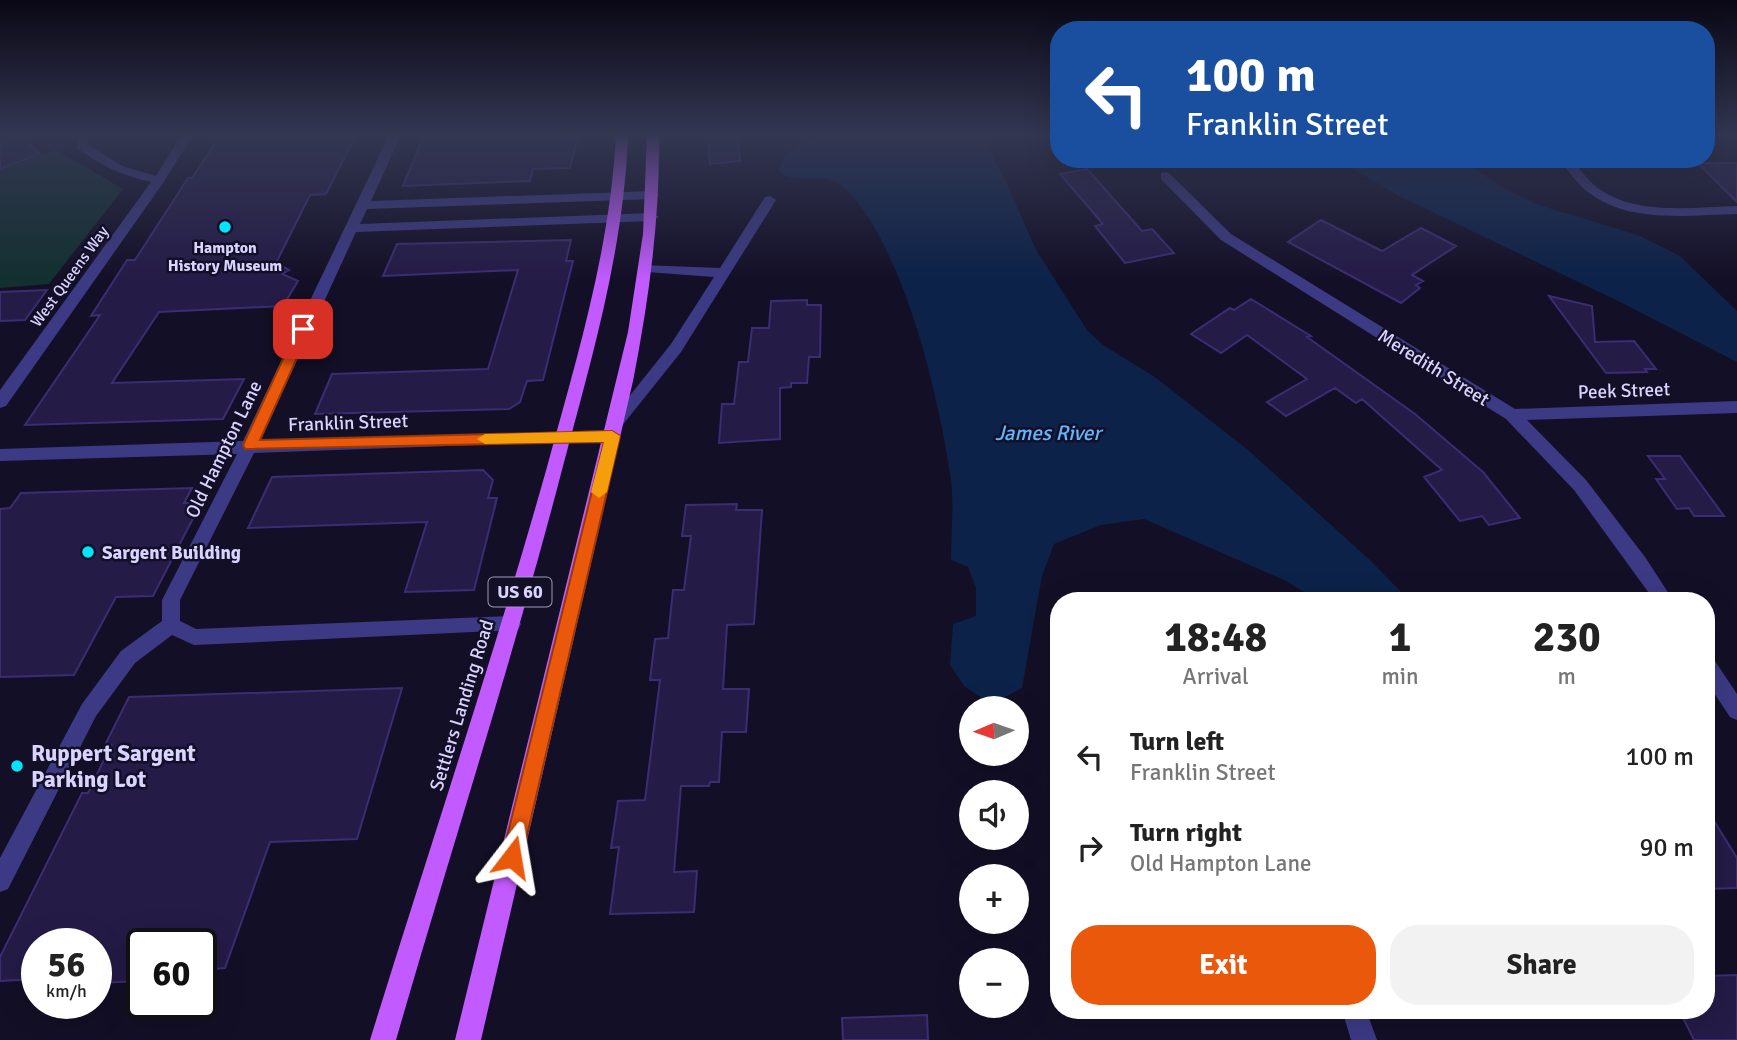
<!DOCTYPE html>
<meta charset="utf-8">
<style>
:root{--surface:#fff;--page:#f2f2f2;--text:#222;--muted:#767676;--accent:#ea580c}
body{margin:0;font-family:Signika,sans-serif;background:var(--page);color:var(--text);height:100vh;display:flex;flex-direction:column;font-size:26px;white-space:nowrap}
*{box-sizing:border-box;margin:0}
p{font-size:23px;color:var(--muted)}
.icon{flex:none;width:38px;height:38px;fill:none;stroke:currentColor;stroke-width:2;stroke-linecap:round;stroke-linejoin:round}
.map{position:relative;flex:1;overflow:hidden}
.drawer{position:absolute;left:1050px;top:592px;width:665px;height:427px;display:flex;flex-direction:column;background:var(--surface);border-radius:28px;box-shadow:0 7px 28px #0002}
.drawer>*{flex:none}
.banner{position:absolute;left:1050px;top:21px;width:665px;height:147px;border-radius:28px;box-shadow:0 7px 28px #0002;background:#1a4fa0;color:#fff;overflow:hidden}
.needle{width:46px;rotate:268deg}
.fabs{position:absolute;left:959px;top:696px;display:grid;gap:14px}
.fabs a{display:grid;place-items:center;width:70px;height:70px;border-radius:50%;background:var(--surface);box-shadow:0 7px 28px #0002;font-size:35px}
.speed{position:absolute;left:21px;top:928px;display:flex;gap:14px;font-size:35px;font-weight:700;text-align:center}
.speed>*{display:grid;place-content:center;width:91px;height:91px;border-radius:50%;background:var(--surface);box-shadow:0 7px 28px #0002;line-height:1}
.speed small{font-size:18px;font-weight:400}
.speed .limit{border:4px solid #111;border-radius:10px;background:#fff;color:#111}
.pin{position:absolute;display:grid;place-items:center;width:60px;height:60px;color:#fff;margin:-30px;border-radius:14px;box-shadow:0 4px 10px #0006}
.me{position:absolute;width:77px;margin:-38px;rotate:14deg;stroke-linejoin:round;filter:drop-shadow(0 0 5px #0008)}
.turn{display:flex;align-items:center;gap:24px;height:147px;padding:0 21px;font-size:32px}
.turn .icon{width:91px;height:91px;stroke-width:2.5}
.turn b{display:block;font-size:49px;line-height:60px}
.eta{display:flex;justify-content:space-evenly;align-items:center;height:119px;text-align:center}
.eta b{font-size:42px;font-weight:800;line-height:49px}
.action{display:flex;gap:14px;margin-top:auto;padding:14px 21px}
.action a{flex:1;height:80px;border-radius:28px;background:var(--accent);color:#fff;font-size:28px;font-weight:800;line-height:80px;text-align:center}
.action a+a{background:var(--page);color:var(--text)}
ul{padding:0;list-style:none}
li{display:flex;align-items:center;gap:21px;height:91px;padding:0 21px}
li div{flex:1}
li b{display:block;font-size:26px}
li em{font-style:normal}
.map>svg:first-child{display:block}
.green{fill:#12302f}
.water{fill:#0c2248}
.building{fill:#241b47;stroke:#3b2d73;stroke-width:2}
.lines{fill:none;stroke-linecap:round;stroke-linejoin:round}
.minor{fill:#3d3a85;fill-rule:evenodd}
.major{fill:#c25bff;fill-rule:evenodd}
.route{fill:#ea580c;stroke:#983908;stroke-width:2}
.slow{fill:#f59e0b}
.poi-dot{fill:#00e5ff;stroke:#130f26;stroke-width:2.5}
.labels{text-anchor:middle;stroke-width:5;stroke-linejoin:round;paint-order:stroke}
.far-poi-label{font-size:16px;font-weight:bold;fill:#d9d4ff;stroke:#130f26}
.far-street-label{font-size:16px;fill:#d9d4ff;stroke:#130f26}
.shield{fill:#130f26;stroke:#9e99be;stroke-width:2}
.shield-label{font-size:18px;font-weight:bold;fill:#d9d4ff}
.street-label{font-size:19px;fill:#d9d4ff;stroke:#130f26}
.poi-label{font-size:19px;font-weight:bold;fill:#d9d4ff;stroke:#130f26;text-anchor:start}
.water-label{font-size:21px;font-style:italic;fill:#62b6ff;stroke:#130f26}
.near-poi-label{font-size:23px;font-weight:bold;fill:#d9d4ff;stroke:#130f26;text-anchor:start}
</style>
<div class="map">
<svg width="1737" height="1040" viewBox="0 0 1737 1040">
<rect width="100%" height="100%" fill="#130f26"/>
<path class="green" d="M56 150 123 189 49 284 0 288V170Z"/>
<path class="water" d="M816 135H982L1008 186 1036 250 1087 330 1103 345 1155 377 1248 450 1371 561 1409 600H1318L1282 579 1144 519 1101 525 1054 544 1042 576 1022 688 992 704 965 687 950 665 953 624 976 616V588L968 567 951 560C951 534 954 506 951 480 939 397 905 250 846 189 823 167 795 188 778 170L786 154Z
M1336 159H1458L1509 191 1539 205 1638 235 1680 256 1737 311V362L1618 301 1399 196Z"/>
<path class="building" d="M221 135H356L326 194 310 195 276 263 289 270 282 274 298 281 283 306 159 312 112 383 244 379 223 419 25 425 100 315 91 316 127 260H135L188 178H192Z
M424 135H578L570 168 533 169 530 181 403 186Z
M708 135H737L740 161 710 164Z
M21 136 40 154 0 169V144Z
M1698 163H1737V202Z
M1087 169 1142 231 1152 229 1174 253 1125 263 1095 226 1103 224 1060 174Z
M1321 220 1382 251 1421 228 1456 246 1412 275 1423 281 1416 285 1420 288 1401 303 1288 242Z
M571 240 566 261H573L543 380 527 381 520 402 509 409 315 414 332 374 488 369 518 270 383 276 397 244Z
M47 290 25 320 0 321V292Z
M1549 296 1592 306 1595 342 1634 341 1656 369H1645L1647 372 1606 373Z
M1251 299 1311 336 1307 337 1415 414 1483 472 1520 518 1489 525 1482 516 1460 521 1424 477 1442 470 1362 399 1356 403 1335 388 1286 416 1267 402 1307 379 1247 335 1221 353 1191 334 1230 308 1234 310Z
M807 300V305H821L820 357H809L807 383H791V387L780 388V439L719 443 722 404H734L739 362H748L752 328H769L771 301Z
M1648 456H1680L1724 516H1694L1689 508 1677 509 1656 479H1665Z
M483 470 493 480 488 498H497L474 590 405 592 427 522 248 528 272 477Z
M192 488 184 503H201L153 596 116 597 74 675 0 677V509L10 508 21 493Z
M737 504 736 510H762L754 624 727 625 723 689H749L746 732H722L719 782H710L709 786H681L674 872 697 871 694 912 610 914 619 847 611 848 618 801 645 800 660 680H650L655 639 668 638 673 590H684L691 536H682L686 505Z
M402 688 357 839 270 842 225 968 201 970V943H142V981L96 983V943H37V979L0 981V957L82 793H88L111 745H105L129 697Z
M1706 808 1737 858V888L1706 889Z
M1737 975V1040H1694L1679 1010H1706V976Z
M927 1015 928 1040H843L842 1018Z"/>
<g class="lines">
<path class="minor" d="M77 135H89L87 144 122 166 156 176 181 135H193L163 183 6 406 0 408V390L151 182C123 176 100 165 77 148Z
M389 135H401L371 201 653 191 659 195 653 199 367 209 360 224 652 213 659 217 652 221 356 232 260 441 608 430V423L671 344 714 277 647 272 640 268 642 265 720 268 765 197 770 196 776 200 681 352 617 432 620 436 618 440 254 453 180 600V621L196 629 511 616 518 618 521 624 518 630 194 645 172 635 135 663 96 716 8 889 0 892V858L82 704 121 651 162 621V600L237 454 0 461V449L243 441Z
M1559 159H1572C1580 169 1587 180 1598 188 1636 216 1692 207 1737 206V214C1689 215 1628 224 1588 192 1577 184 1568 170 1559 159Z
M1165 172 1169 173 1231 234 1515 409 1737 401V413L1527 420 1586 480 1645 557 1673 600H1654L1574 490 1506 419 1221 240 1161 179V173Z
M1706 656 1713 658 1737 694V720L1730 717 1706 681Z
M1342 1010H1366L1377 1040H1351Z"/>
<path class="major" d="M616 135H628C624 249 592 357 563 466 513 659 451 849 396 1040H370C429 849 493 659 547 467 577 357 610 250 616 135Z
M647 135H659C660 219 649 299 633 381L481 1040H455L628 332 643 234Z"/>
</g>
<linearGradient id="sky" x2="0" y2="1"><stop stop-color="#0a0815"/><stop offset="0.48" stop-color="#333752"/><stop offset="1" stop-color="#333752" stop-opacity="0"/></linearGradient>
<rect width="1737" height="281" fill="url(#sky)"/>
<path class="route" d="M303 325 310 329 260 440 612 431 620 436 522 857 519 864 512 867 505 864 502 857 604 442 245 449 243 445 297 329Z"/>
<path class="slow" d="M612 431 620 436 607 492 599 498 591 492 604 442 485 444 477 439 485 434Z"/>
<g class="poi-dot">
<circle cx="225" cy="227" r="7"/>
<circle cx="88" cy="552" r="7"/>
<circle cx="17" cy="766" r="7"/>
</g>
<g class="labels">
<g class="far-poi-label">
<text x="225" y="253">Hampton<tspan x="225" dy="18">History Museum</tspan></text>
</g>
<g class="far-street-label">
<text transform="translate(69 276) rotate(-54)" y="6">West Queens Way</text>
</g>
<rect class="shield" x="488.5" y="577.5" width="63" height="29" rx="5"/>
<g class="shield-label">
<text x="520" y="598">US 60</text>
</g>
<g class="street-label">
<text transform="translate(1434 367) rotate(32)" y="7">Meredith Street</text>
<text transform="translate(1624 390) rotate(-2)" y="7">Peek Street</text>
<text transform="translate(348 422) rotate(-2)" y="7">Franklin Street</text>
<text transform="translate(223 449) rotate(-64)" y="7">Old Hampton Lane</text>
<text transform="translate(461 705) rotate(-73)" y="7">Settlers Landing Road</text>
</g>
<g class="poi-label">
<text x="102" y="559">Sargent Building</text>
</g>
<g class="water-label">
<text x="1048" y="440">James River</text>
</g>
<g class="near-poi-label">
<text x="31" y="761">Ruppert Sargent<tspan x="31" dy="26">Parking Lot</tspan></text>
</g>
</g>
</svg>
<div class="fabs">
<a><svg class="needle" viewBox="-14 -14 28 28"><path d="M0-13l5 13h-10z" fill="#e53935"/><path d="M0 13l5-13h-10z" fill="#767676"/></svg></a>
<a><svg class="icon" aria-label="sound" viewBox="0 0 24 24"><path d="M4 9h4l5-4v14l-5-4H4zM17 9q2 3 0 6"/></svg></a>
<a>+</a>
<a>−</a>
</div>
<div class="speed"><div>56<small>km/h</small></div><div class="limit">60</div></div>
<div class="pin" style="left:303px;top:329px;background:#d93025"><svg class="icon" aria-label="arrive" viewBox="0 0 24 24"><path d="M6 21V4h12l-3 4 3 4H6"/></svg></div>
<svg class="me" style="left:512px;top:857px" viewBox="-20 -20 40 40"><path d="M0-17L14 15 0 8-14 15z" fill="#ea580c" stroke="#fff" stroke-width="4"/></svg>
<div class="banner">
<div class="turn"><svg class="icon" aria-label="left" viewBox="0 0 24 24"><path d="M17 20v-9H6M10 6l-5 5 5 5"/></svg><div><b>100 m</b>Franklin Street</div></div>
</div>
<section class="drawer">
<div class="eta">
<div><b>18:48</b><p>Arrival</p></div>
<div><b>1</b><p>min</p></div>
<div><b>230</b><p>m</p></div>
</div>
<ul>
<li><svg class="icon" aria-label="left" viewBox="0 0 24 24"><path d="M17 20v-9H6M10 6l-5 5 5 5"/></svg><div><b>Turn left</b><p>Franklin Street</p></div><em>100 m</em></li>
<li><svg class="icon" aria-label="right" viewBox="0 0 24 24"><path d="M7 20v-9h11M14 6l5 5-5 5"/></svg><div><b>Turn right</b><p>Old Hampton Lane</p></div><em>90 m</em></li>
</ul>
<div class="action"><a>Exit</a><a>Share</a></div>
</section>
</div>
